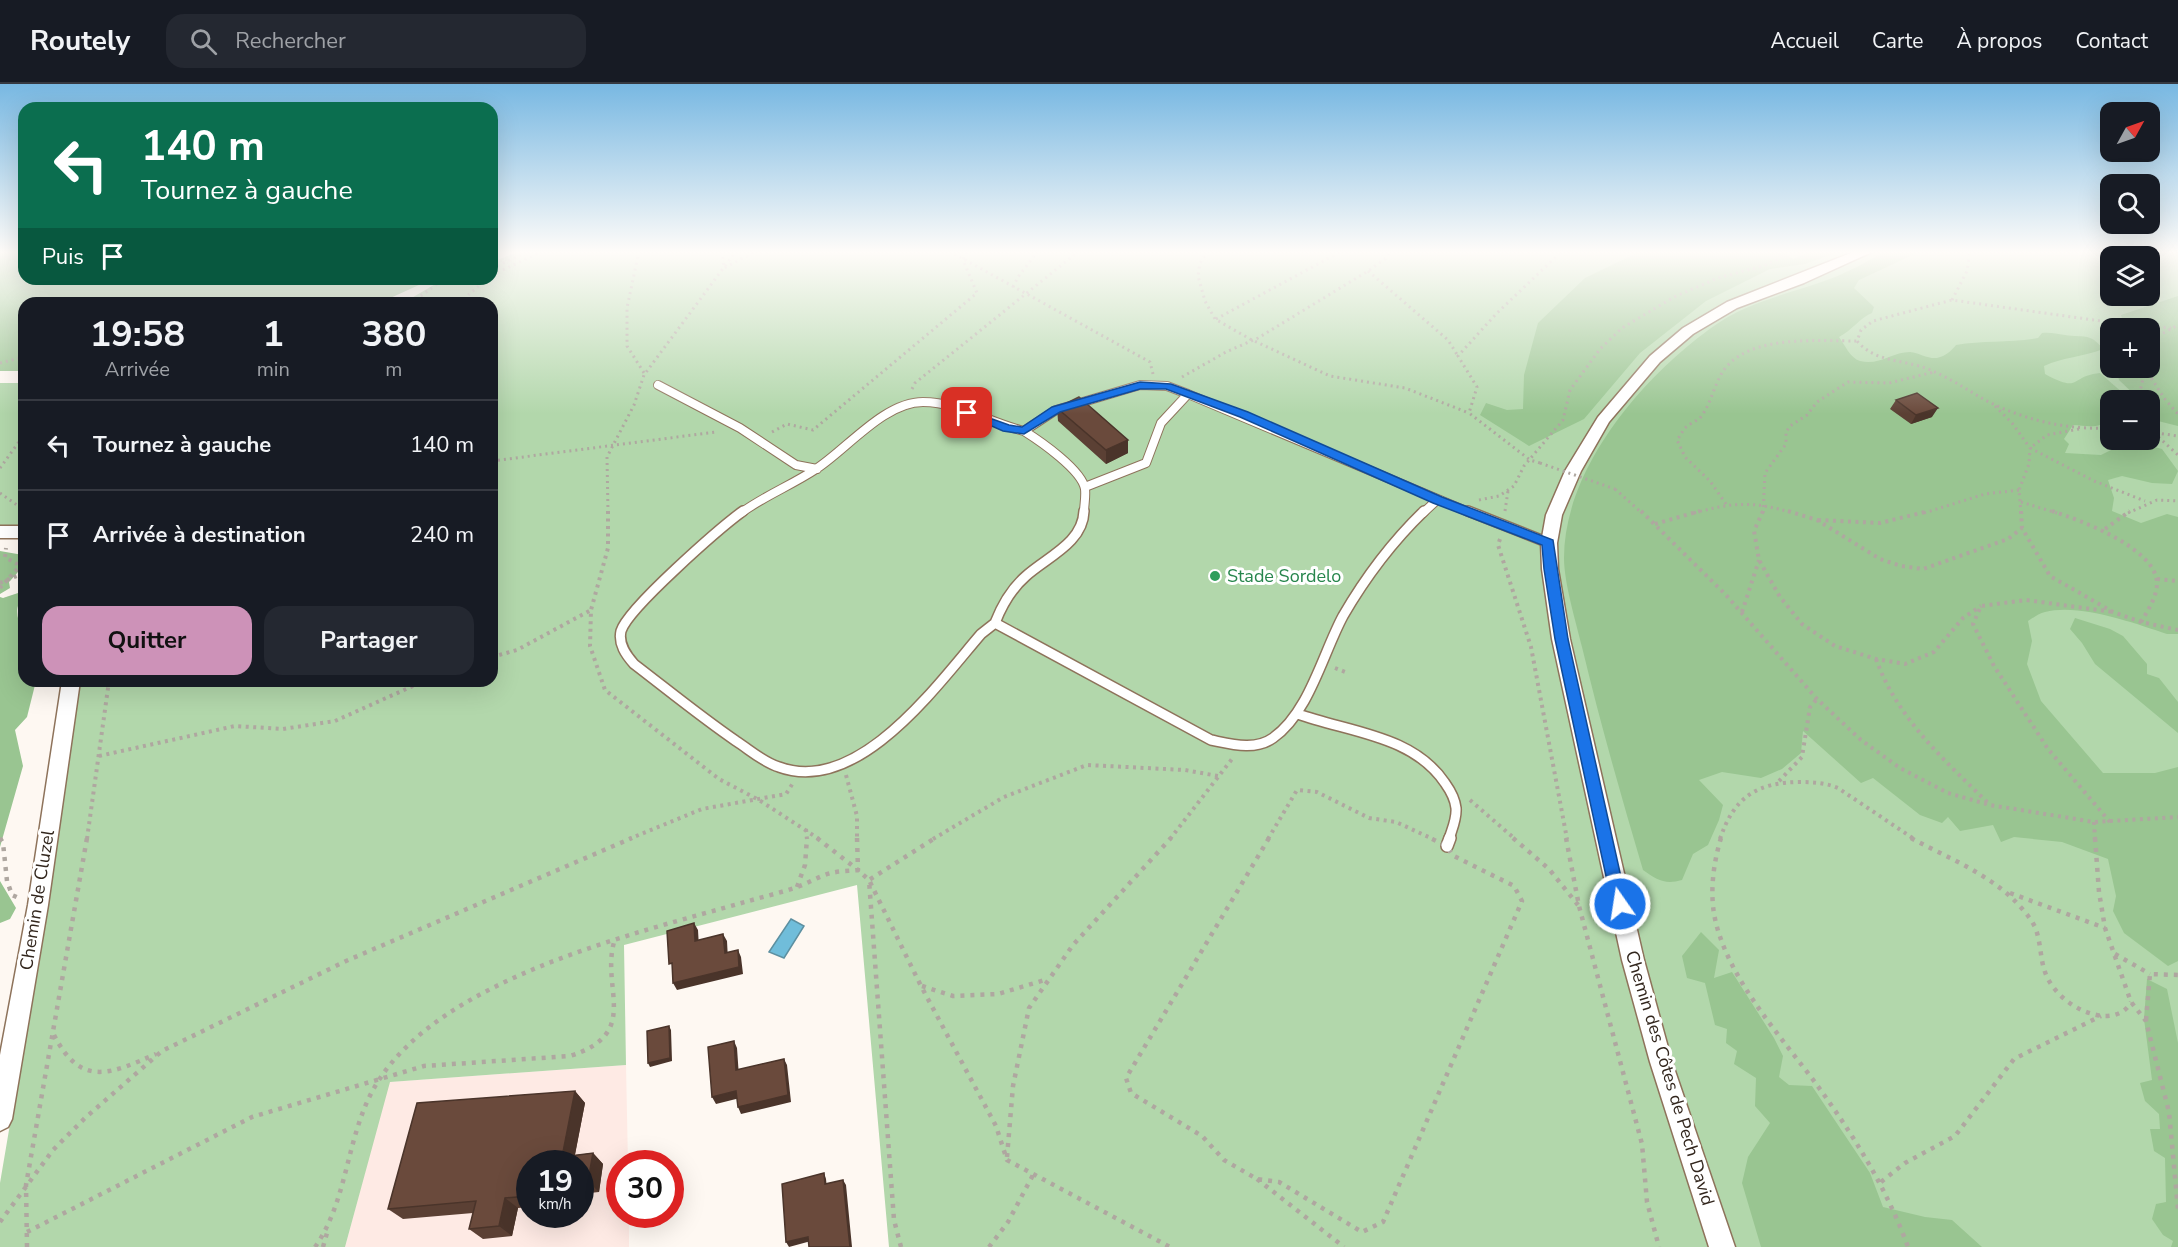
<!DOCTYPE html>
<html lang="fr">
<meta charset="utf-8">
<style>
:root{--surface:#171b24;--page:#242831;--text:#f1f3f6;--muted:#9ea1a6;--line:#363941;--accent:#cd92b8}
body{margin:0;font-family:"Nunito Sans",sans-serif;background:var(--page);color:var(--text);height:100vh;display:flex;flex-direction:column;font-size:22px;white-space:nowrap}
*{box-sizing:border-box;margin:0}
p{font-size:20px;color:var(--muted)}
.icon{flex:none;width:33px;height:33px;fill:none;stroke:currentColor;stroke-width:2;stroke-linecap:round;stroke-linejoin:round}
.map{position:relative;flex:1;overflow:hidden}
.drawer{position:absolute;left:18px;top:213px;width:480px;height:390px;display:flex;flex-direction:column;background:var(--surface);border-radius:18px;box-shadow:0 6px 24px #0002}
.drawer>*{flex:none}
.guide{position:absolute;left:18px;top:18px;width:480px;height:183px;border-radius:18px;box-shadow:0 6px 24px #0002;background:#0b6e4f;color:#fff;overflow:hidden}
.needle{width:39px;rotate:50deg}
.controls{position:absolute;left:2100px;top:18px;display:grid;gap:12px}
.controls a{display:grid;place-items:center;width:60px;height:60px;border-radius:12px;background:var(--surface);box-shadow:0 6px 24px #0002;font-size:30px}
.speed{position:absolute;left:516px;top:1066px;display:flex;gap:12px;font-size:30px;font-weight:700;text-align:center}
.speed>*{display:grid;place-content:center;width:78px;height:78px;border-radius:50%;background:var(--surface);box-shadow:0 6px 24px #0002;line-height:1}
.speed small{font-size:15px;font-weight:400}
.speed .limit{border:9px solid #d22;background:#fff;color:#111}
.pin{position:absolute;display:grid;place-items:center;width:51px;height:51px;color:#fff;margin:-26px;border-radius:12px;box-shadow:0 3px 9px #0006}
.me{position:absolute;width:66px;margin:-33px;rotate:347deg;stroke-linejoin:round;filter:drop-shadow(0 0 4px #0008)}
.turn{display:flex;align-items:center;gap:21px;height:126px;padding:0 24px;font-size:27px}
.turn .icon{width:78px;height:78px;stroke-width:2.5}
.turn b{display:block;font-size:42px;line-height:51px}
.then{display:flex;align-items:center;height:57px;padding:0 24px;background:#0003;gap:12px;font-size:22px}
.eta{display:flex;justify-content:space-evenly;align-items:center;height:102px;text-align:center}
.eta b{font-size:36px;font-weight:700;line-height:42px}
.primary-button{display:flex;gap:12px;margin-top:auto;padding:12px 24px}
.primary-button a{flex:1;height:69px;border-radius:18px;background:var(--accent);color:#111;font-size:24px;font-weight:700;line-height:69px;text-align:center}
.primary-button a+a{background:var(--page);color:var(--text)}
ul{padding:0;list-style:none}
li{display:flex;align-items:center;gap:18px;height:90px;padding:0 24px;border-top:2px solid var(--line)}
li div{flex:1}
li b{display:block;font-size:22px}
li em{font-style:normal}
header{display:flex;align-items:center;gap:36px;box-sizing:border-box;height:84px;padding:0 30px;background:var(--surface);border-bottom:2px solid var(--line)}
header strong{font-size:28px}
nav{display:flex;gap:33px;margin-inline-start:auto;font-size:21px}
.search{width:420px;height:54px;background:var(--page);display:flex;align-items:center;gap:15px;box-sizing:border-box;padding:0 21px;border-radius:18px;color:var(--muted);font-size:22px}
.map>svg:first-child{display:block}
.industrial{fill:#feeae4;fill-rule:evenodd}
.green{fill:#b2d7ab;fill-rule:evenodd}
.forest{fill:#99c591}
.water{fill:#70bdda;stroke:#5d90a1;stroke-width:1.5}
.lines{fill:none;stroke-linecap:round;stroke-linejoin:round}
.service-far2-casing{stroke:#8e735b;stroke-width:10}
.service-far1-casing{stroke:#8e735b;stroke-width:12}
.service-casing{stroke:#8e735b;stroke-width:14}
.minor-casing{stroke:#8e735b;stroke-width:3}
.path-far2{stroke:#afa7a0;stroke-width:3;stroke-dasharray:2 4;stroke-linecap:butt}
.path-far1{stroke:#afa7a0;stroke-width:4;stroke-dasharray:3 4.5;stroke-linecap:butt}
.path{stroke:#afa7a0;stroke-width:4.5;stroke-dasharray:4 6;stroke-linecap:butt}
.service-far2{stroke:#fff;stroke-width:8}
.service-far1{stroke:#fff;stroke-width:9}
.service{stroke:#fff;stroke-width:11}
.minor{fill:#fff;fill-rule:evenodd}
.path-bridge{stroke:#afa7a0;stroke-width:3;stroke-dasharray:2 4;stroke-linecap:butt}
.wall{fill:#5b4034}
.shaded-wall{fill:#4a342a}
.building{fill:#6a4a3c;stroke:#4a342a;stroke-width:1.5}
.route{fill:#1a73e8;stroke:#114b97;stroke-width:1.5}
.leisure-dot{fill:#2e9e5b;stroke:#fff;stroke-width:2}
.labels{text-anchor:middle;stroke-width:6;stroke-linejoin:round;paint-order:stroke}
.leisure-label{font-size:18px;fill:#27864d;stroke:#fff;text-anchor:start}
.street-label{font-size:18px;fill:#32261d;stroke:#fff}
</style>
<header>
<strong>Routely</strong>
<div class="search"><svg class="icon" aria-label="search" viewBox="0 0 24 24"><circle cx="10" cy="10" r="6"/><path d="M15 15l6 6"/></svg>Rechercher</div>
<nav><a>Accueil</a><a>Carte</a><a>À propos</a><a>Contact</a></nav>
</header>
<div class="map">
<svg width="2178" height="1163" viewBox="0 0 2178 1163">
<rect width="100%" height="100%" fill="#fef8f2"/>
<path class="industrial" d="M626 981 628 1080H620V1131H629V1163H345L389 998ZM530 1080H580V1131H530Z"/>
<path class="green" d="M520 167H2178V1163H889L857 801 624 861 626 981 390 998 345 1163H0V1099L50 805 78 597H492V219H403L444 195H492V178ZM2110 172H2150V212H2110ZM2110 244H2150V284H2110ZM2110 316H2150V356H2110Z
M0 299H24V447H0Z"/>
<path class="forest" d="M0 167H24V195H432L386 216 374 219H24V287H0Z
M1641 167H1782L1793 175 1811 167H1841L1805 180 1770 185 1706 217 1640 269 1584 335 1529 362 1480 331 1486 319 1507 326 1523 325 1524 291 1538 239 1585 194Z
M1889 167H1921L1859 196 1854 204 1874 223 1872 229C1862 232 1851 247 1839 253 1845 261 1850 274 1860 277 1879 282 1892 268 1910 268 1919 269 1928 275 1937 274 1946 272 1951 267 1956 261 1983 256 2011 259 2038 254L2042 249C2051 248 2056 250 2065 251 2083 254 2090 248 2103 265 2083 273 2063 273 2044 282L2045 290C2082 310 2069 292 2100 289L2124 310 2126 316H2110V335C2100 345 2087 342 2073 341L2064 355 2069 360 2065 369 2101 371 2119 362 2136 364 2147 361 2162 365 2178 387 2172 400 2152 399 2122 392 2108 396 2114 414 2112 427 2141 439 2167 430 2178 433V550H2167C2134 539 2079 519 2045 528 2039 529 2033 534 2028 537L2032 557 2027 580 2041 617 2103 689H2155L2178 683V877L2168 882 2124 849 2113 827 2116 812 2108 775 2062 758 2014 753 2001 758 1993 741 1960 747 1948 733 1942 739 1920 731 1873 694 1861 699 1803 647 1801 669 1782 685 1761 694 1722 688 1699 696 1723 721 1719 736 1708 761 1693 770 1682 796C1665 801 1657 796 1643 786 1621 712 1600 638 1582 563 1576 538 1564 499 1564 474 1564 384 1644 291 1714 242 1747 218 1789 210 1827 196 1848 189 1868 176 1889 167Z
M2178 212V342L2150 335V316H2140L2119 296 2116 284H2150V244H2125L2121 231Z
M0 467 23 471C26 482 16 490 9 498L10 504 0 510Z
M21 508 24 514C13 522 18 534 21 546L24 547V597H36L27 633 15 646 23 682 0 763V513L3 514Z
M2075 534 2110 545 2123 552 2147 580V590L2159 594 2178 618V649L2095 580 2082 559 2070 545Z
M0 797 16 824 10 835 0 839Z
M1701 848 1719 866 1714 894 1732 888 1774 954 1783 972 1779 993 1789 1001 1812 1002 1870 1089 1883 1123 1925 1133 1952 1136 1982 1163H1761L1742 1099 1748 1073 1770 1039 1755 1022 1756 994 1734 980 1737 967 1726 959 1727 945 1715 941 1705 899 1687 894 1682 872Z
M2147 895 2167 905 2178 959V1163H2171L2173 1157 2163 1151 2152 1135 2156 1120 2166 1118 2165 1074 2154 1067 2150 1045H2160L2159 1030 2145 1017 2140 999 2152 996 2144 935Z"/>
<path class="water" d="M791 835 804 842 784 874 769 868Z"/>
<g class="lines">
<g class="service-far2-casing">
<path id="service-far2" d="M658 301 740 344 796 381 817 385
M1085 403 1146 379 1161 339 1188 310 1471 429
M741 429C764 412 792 401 816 385 847 365 884 318 923 318 958 318 990 339 1024 347
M1084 429C1084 421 1086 413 1085 405 1082 386 1040 357 1024 347L1056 326 1140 301 1167 302 1188 310
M1423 429 1437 416"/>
</g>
<g class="service-far1-casing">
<path id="service-far1" d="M743 427C720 444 628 524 621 547 618 560 626 571 634 580 668 606 701 633 736 657 750 666 763 678 779 683 858 712 937 601 981 550L995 539
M1084 427C1083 459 1047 473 1026 492 1011 505 1002 521 995 539L1211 656C1231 660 1255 667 1273 654 1309 629 1323 569 1343 532 1365 494 1392 458 1424 427
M1468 427 1549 459
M1298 630C1348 648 1413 651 1445 699 1450 706 1455 715 1456 724 1457 735 1452 745 1449 755"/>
</g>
<g class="service-casing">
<path id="service" d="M1447 762 1450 754"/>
</g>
<g class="minor-casing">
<path id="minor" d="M1856 167H1874L1804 199 1737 224 1693 250 1660 278 1609 338 1581 387 1562 431 1557 459 1558 485 1570 555 1644 876 1672 978 1735 1163H1709L1650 978 1622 876 1552 555 1542 485 1541 459 1546 431 1565 387 1598 333 1650 272 1683 244 1727 218Z
M0 442H24V454H0Z
M62 597H80L48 821 12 1035 8 1043 0 1047V971L28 821Z"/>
</g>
<path class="path-far2" d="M639 167 627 224V262L646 292
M722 167 724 184 756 167
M949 167 1150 278 1153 290
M1208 167 1200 179 1198 192 1205 217 1215 235 1250 255 1330 292 1405 304 1469 329
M492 184 530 167
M1368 187 1448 256 1458 272
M492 191 543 167
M1013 203 1018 193 1038 167
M1952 216 1967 187 1970 167
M411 219 440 198 450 195
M459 219 487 195
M1216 235 1342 167
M2150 261 2156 253 2178 241
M0 279 24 273
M2145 284 2164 314 2178 330
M1182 293 1226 268 1258 254 1368 187 1385 175 1391 167
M912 305 915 299 1079 167
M2138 316 2145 286
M1995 322 2012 339 2030 364 2029 380 2019 406 2021 429
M2110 344C2066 346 2024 336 1985 316 1966 305 1948 293 1928 285 1903 275 1876 279 1857 257L1861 246 1873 237 1952 216 2115 239 2171 244
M2079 345 2047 351 2030 364 2094 397 2145 417
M772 348 787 340 813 346 977 209 963 176 967 167
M2150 348 2178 352
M2154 349 2178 371
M492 377 716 348
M1540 379 1530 376 1469 329 1477 303 1458 272 1496 230 1562 167
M0 384 24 351
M1615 405 1642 429
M0 409 24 426
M1479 416 1499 412 1514 402 1524 382 1563 336 1570 306 1600 265 1622 244 1674 213 1718 194 1766 181 1778 175 1783 167
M2021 418 2057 429
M1726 420 1710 397 1685 373 1677 356C1680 352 1682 348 1685 344 1689 340 1695 338 1700 334 1713 318 1714 296 1728 281 1756 251 1820 257 1857 257
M1505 427 1508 407
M608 429 607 373 634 321 644 291 736 167
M1694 429C1734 418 1753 417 1793 429
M1763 429 1765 389 1786 360V348L1790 342 1807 331 1817 318 1848 298 1889 299 1934 288
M1924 429 1985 410 2019 406
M2128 429 2157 416 2178 417"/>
<path class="path-far1" d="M608 427V464L591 526 590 562 605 606 719 695 759 716 819 755
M1641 427 1726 511 1817 615 1861 656 1900 684 1948 709 1990 721 2094 738 2178 733
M1763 427 1754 447 1759 476 1780 513 1802 540 1835 562 1876 575 1905 580 1934 568 1963 534 1981 522
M1788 427 1817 436 1880 475 1901 482 1923 485 2008 455 2022 444
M2021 427 2022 444 2050 492 2113 528 2141 538 2178 546
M2052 427C2080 436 2156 464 2157 499 2157 513 2148 526 2141 538
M1818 436 1880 439 1929 427
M1655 440 1700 427
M2105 445 2130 427
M1500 455 1498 461 1531 563 1567 755
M2157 495 2178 497
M0 499 24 489
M0 504 18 484 17 480 5 473 6 464
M1742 528 1759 476
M492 573 517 566 591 526
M1876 575C1897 634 1944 676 1988 719
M1335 584 1348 589
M99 672 235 642 283 645 335 637 424 597
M846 691 857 732V755
M1779 697 1802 673 1810 623 1817 615
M1470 716 1515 755
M2094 738 2095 755
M2110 738 2048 665 1994 582 1973 540 1981 522 2026 516 2113 528
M806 745 807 755
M87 755 109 597
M629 755 702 725 786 710 793 699
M933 755 1004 713 1087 681 1185 686 1218 692
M1170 755 1232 675
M1268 755 1297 706 1317 708 1369 734 1396 738 1433 755
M1720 755C1734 713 1757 698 1801 698 1814 698 1826 699 1838 704L1914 755"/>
<path class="path" d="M0 754 3 759 7 797 12 811 21 815
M817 754 858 786 857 754
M1269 754 1126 994 1131 1009 1202 1052 1224 1076 1257 1095 1279 1098 1362 1148 1383 1138 1522 817 1514 802 1452 771 1447 762 1430 754
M1513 754 1549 785 1578 821
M1566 754 1579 822 1642 1060 1647 1118 1659 1163
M1721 754C1713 780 1709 812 1716 839 1730 897 1782 954 1817 1001 1854 1052 1886 1103 1908 1163
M1911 754C1946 773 1983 787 2013 815 2021 823 2030 833 2035 843 2041 858 2040 874 2045 888 2053 911 2080 931 2105 932 2116 932 2126 928 2131 918
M2095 754 2099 808 2105 844 2131 918 2146 937 2169 1028 2178 1125
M797 803 805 781 807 754
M2010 809 2105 844
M2115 870 2150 890
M922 902 953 912 998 910 1048 895
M2146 936 2150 890 2178 891
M54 951C81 1004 110 990 156 970
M1007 1073 1013 1002 1029 924 1073 861 1171 754
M1257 1095 1344 1163
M1881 1098 1905 1079 1955 1052 2014 975 2101 932
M0 1138 53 1066 85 1034 162 967 346 877 632 754
M27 1148 252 1033 424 982 570 972C643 949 599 903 615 855
M27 1163 26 1101 87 754
M315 1163C349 1115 346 1049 377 999 442 894 633 850 745 818 762 813 780 809 797 803 809 799 819 792 831 789 839 787 849 787 858 786L869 796 921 902 996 1042 1007 1076 1170 1163
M323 1163 327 1149
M901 1163 894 1136 869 796 935 754
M989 1163 1008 1138 1033 1091"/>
<use href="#service-far2" class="service-far2"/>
<use href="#service-far1" class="service-far1"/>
<use href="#service" class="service"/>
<use href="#minor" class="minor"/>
<path class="path-bridge" d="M1540 379 1615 405"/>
</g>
<path class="wall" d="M1896 316 1932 333 1911 340 1890 325Z
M1057 324 1128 356V369L1106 380 1058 337Z
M575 1007 585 1019 575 1071 593 1069 603 1080 599 1108 580 1110V1080H530V1123L518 1124 512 1152 483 1155 469 1145 473 1129 403 1135 388 1125Z"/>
<path class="shaded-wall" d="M1938 324 1932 333 1911 340 1916 331Z
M1128 356V369L1106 380V366Z
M694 839 698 846 699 864 695 857Z
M723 850 727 857 728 876 725 869Z
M738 866 741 873 743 890 677 906 673 899Z
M669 942 671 946 672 977 650 983 648 979Z
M734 957 737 964 739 993 736 986Z
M784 975 787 981 791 1018 741 1030 738 1023Z
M575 1007 585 1019 573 1080 562 1073Z
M736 1007 740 1014 716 1020 712 1013Z
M593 1069 603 1080 599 1108 588 1097Z
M824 1089 826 1095 827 1105 825 1100Z
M843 1096 846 1101 852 1163H848Z
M505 1114 518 1124 512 1152 499 1142Z
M808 1153 811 1157 789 1163 786 1158Z"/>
<path class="building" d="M1917 309 1938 324 1916 331 1896 316Z
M1079 313 1128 356 1106 366 1057 324Z
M694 839 695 857 723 850 725 869 738 866 739 883 673 899 672 879 669 880 667 847Z
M669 942 670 974 648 979 647 947Z
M734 957 736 986 784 975 788 1011 738 1023 736 1007 712 1013 708 963Z
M575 1007 562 1073 593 1069 588 1097 580 1098V1080H530V1112L505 1114 499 1142 469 1145 476 1117 388 1125 417 1019Z
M824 1089 825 1100 843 1096 850 1163H809L808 1153 786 1158 782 1100Z"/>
<linearGradient id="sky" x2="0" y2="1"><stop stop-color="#78b8e2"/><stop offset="0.51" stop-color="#fffcf9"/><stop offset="1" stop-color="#fffcf9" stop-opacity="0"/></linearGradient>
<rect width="2178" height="330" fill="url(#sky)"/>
<path class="route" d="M1140 298 1171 300 1248 328 1442 413 1553 456 1568 555 1627 820 1625 825 1620 827 1614 825 1612 820 1555 555 1544 485 1542 461 1433 419 1240 333 1166 305H1140L1060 328 1024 350 1003 347 962 329 967 326 1009 341 1022 343 1052 323Z"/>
<circle class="leisure-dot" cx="1215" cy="492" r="6"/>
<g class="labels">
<g class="leisure-label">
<text x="1227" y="498">Stade Sordelo</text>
</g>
<g class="street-label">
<text transform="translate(37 816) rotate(-81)" y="6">Chemin de Cluzel</text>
<text transform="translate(1670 994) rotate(73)" y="6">Chemin des Côtes de Pech David</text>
</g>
</g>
</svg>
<div class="controls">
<a><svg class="needle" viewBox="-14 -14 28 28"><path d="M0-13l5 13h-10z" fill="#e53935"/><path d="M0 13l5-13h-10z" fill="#9ea1a6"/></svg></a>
<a><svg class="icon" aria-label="search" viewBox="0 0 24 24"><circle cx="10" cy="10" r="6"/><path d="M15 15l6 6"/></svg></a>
<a><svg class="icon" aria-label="layers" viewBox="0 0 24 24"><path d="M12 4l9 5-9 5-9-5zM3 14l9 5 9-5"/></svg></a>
<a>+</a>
<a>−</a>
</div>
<div class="speed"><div>19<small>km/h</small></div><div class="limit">30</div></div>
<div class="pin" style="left:967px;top:329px;background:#d93025"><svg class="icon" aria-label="arrive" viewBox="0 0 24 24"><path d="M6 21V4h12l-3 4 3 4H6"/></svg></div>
<svg class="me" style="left:1620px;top:820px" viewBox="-20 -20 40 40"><circle r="17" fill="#1a73e8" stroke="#fff" stroke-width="3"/><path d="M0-11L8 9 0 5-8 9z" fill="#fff"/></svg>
<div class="guide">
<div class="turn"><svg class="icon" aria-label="left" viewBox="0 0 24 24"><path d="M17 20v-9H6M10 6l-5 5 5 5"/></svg><div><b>140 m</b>Tournez à gauche</div></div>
<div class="then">Puis<svg class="icon" aria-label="arrive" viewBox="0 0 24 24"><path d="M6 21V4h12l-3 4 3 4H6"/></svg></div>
</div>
<section class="drawer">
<div class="eta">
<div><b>19:58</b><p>Arrivée</p></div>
<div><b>1</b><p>min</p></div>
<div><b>380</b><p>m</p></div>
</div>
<ul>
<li><svg class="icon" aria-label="left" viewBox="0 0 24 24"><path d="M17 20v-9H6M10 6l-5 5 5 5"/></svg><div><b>Tournez à gauche</b></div><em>140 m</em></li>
<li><svg class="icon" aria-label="arrive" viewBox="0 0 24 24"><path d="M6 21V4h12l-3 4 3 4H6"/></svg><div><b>Arrivée à destination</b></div><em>240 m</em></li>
</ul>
<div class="primary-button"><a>Quitter</a><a>Partager</a></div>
</section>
</div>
